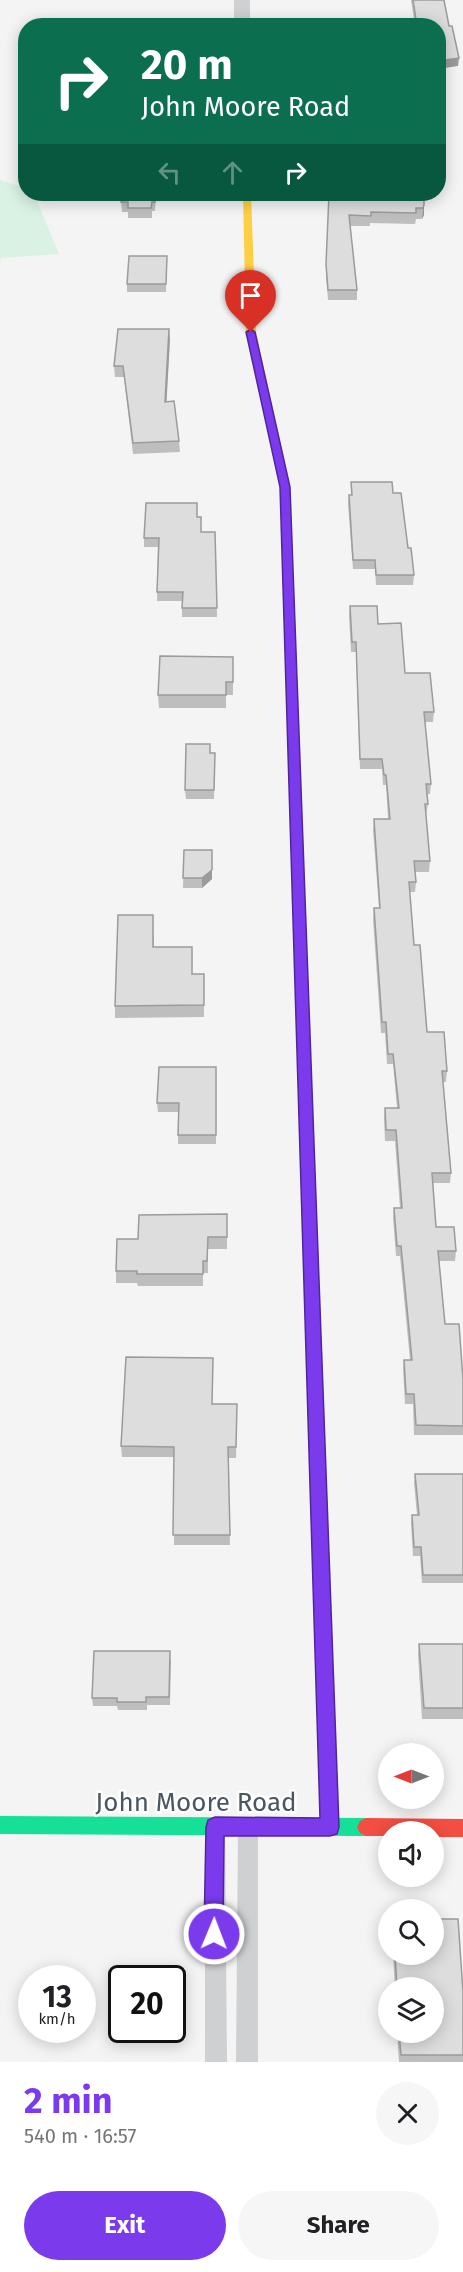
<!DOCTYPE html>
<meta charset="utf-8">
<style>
:root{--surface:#fff;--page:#f6f6f6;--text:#202124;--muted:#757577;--accent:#7c3aed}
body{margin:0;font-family:"Fira Sans",sans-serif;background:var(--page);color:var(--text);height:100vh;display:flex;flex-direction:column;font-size:22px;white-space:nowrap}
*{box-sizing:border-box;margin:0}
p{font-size:20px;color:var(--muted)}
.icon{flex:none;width:33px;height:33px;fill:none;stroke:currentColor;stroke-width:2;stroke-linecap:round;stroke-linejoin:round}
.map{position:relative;height:2062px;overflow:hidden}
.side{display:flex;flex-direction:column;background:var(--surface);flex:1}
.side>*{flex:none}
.hud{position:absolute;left:18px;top:18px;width:428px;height:183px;border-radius:24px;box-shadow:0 3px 15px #0003;background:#0b6e4f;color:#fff;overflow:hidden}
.needle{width:39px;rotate:270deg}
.fabs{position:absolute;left:378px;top:1743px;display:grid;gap:12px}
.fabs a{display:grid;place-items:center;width:66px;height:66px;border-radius:50%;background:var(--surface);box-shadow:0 3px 15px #0003;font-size:30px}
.speed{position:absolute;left:18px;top:1965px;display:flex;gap:12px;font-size:30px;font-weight:700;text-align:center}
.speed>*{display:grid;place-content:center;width:78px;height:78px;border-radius:50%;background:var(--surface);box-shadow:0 3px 15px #0003;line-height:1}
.speed small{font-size:15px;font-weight:400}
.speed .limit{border:3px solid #111;border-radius:9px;background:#fff;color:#111}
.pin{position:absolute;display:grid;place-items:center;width:51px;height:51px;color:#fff;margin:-62px -26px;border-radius:50% 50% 50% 0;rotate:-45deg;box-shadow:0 0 6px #0007}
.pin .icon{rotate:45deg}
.me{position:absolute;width:66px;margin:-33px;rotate:1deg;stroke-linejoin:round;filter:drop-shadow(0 0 4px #0008)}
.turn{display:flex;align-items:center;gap:21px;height:126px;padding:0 24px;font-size:27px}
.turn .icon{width:78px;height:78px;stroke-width:2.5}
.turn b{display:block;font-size:42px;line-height:51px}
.lanes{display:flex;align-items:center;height:57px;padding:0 24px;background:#0003;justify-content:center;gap:30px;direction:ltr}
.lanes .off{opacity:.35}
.round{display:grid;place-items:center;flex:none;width:63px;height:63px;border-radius:32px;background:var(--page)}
.headline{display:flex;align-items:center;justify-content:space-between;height:102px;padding:0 24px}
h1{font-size:36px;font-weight:700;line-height:45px;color:var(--accent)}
.action{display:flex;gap:12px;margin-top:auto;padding:12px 24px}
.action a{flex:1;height:69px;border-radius:36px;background:var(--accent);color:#fff;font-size:24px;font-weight:700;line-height:69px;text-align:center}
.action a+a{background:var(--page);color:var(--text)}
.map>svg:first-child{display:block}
.green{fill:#d9f2e3}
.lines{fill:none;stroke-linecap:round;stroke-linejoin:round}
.lane{fill:#ced0d2;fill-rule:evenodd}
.street{fill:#ced0d2;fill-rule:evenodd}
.fast{fill:#16e098;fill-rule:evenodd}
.slow{fill:#ffcf43;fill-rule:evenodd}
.jam{fill:#f24e42;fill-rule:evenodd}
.wall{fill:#bebebf}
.shaded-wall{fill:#9b9b9b}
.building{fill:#ddddde;stroke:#9b9b9b;stroke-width:1.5}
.route{fill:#7c3aed;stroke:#51269a;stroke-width:1.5}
.labels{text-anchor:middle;stroke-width:5;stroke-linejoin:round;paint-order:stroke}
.near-street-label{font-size:26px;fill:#4a5661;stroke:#fff}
</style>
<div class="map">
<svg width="463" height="2062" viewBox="0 0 463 2062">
<rect width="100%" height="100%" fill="#f4f4f4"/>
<path class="green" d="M0 180 25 188 26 194H34L59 254 1 258 0 266Z"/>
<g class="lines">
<path class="lane" d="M215 1818 222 1821 225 1828 227 2062H205V1828L208 1821Z
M248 1820 255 1823 258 1830V2062H236L238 1830 241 1823Z"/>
<path class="street" d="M234 0H250V26H234Z"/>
<path class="fast" d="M299 911 305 915 318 1255 316 1259 311 1261 306 1259 304 1255 293 915Z
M0 1816 366 1818 372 1821 375 1827 372 1833 366 1836 0 1834Z"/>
<path class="slow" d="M243 194H251L256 332 290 487 294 618 289 621 284 618 280 487 246 332Z
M321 1560 327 1563 329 1568 339 1827 336 1833 330 1836 324 1833 321 1827 313 1568 315 1563Z"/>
<path class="jam" d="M289 615 294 618 305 915 299 919 293 915 284 618Z
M311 1249 316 1251 318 1255 329 1568 327 1573 321 1576 315 1573 313 1568 304 1255 306 1251Z
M366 1818 463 1819V1837H434V1832H388V1836H366L360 1833 357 1827 360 1821Z"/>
</g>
<path class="wall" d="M411 0H444L449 26 458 66 438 26H415Z
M156 194 155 211H152V218H128V212H122L121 202Z
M329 194 424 205V215L422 219H416L415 224 370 223V226H350L357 290V300H328L326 275Z
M167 256 166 292H127V284Z
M170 339 166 402 179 441 180 452 133 454 124 377H115L114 366Z
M351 482 393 493 408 548 414 575 413 585H376L375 569H353L348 504 349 495H351Z
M197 517 201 532H215L217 617H182V601H157L158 547H144V538Z
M350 606 378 624 405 673 434 712 433 722H425L431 784 430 794H427L428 804 426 815 430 861 429 872H415L416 882 415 892H410L414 945 427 1032 447 1071 446 1082H443L451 1173 450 1183H433L436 1227 456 1251 455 1261H439L445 1324 463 1379V1435H414L413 1404H405L403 1369 404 1360H410L400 1256H396L393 1218 394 1208H400L395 1141H385L384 1118 385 1108H397L393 1064H387L385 1033H381L373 919 374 908H379L373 830 374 819H388L386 785H383L382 769H360L356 652H351L349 616Z
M233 657V695H226V708H159L158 695Z
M210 753H215L214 799H186L185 790Z
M184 850 212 879 202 888H183Z
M153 915 154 947 192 974H204V1017L115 1018V1006Z
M216 1067V1144H178V1112H158L157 1103Z
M227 1214V1249H208V1273H203V1286H138L137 1283H116V1271L138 1239Z
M212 1404H237L236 1458H228L230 1545H174V1457H122L121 1446Z
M415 1474H463V1583H422L420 1556H413L411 1523 412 1515H417L414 1483Z
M419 1644H463V1719H422L418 1655Z
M171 1659 170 1705H147V1710H118L117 1706H93L92 1698Z
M393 1954H434L463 1992V2062H399L397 2032H434V1988H395Z"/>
<path class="shaded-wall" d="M459 58 458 66 438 69V61Z
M424 205V215L422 219 423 208Z
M169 329 170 339 166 412 165 402Z
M212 850V879L202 888V878Z"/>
<path class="building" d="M413 0H444L449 26H452L459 58 438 61V26H417Z
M122 194H155V202H152L151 208H128V202H121Z
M329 194H424V205L423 208H416V213L371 212V216L349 215 357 290H328L326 264Z
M129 256H167L166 284H127Z
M118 329H169L165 402 174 401 179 441 133 443 123 366H114Z
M351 482H392L393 493H401L408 548H411L414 575H376L375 560H353L349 495H352Z
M146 503H197V517H201V532H215L217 608H182L183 592H157L159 538H144Z
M350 606H377L378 624 401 623 405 673H430L434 712H424L431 784H426L428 804H425L430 861H414L416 882H409L414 945H420L427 1032H444L447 1071H442L451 1173H432L436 1227H454L456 1251H438L445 1324H459L463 1379V1426L416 1425 414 1394H406L404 1360H412L401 1246H397L394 1208H402L396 1130H386L385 1108H399L393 1054H388L386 1022H382L374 908H380L374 819H390L386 775H384L382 759H360L356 642H352Z
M160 656 233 657V682H226V695H158Z
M186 744H210V753H215L214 790H185Z
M184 850H212V870L202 878H183Z
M118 915H153V947H192V974H204V1005L115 1006Z
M159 1067H216V1135H178L179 1103H157Z
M227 1214V1237H208L207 1261H203V1274H137V1271H116L117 1239H138L139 1215Z
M126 1357 213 1358 212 1404H237L236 1447H228L230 1535H173L174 1447 121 1446Z
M415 1474H463V1575H423L421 1547H414L412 1515H419Z
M419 1644H463V1708H424Z
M94 1651H170L169 1697H146V1702H117V1698H92Z
M434 1919H458L463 1992V2055H401L399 2032H434V1988H397L395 1954H434Z"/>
<path class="route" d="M251 329 255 332 290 487 339 1827 337 1834 330 1836H224L223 1934 220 1940 214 1943 207 1940 204 1934 206 1827 208 1820 215 1817 320 1818 280 487 246 332Z"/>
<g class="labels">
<g class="near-street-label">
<text x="196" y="1811">John Moore Road</text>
</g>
</g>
</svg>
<div class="fabs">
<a><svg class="needle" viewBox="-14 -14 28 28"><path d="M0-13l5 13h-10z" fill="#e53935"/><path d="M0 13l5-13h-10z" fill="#757577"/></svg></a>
<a><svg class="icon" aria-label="sound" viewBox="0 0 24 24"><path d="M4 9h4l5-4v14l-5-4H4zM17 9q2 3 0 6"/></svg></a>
<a><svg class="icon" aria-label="search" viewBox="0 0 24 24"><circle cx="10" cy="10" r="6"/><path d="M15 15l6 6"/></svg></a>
<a><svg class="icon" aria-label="layers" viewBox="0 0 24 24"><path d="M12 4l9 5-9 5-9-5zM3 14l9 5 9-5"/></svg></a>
</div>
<div class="speed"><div>13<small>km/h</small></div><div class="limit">20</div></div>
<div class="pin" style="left:251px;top:332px;background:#d93025"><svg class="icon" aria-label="arrive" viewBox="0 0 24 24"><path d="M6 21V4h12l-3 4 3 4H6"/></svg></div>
<svg class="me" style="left:214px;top:1934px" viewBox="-20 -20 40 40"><circle r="17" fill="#7c3aed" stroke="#fff" stroke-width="3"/><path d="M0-11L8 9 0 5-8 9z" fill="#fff"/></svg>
<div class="hud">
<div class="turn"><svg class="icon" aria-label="right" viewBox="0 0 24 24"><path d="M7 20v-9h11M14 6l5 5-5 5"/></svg><div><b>20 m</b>John Moore Road</div></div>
<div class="lanes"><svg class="icon off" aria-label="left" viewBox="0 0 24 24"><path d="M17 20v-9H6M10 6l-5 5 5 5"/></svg><svg class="icon off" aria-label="ahead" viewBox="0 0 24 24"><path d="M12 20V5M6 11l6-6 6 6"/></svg><svg class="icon" aria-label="right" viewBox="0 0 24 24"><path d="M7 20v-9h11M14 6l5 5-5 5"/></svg></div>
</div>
</div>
<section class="side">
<div class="headline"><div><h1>2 min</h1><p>540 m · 16:57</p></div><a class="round"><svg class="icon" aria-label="close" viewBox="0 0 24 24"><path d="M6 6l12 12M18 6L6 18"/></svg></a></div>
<div class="action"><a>Exit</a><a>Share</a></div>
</section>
